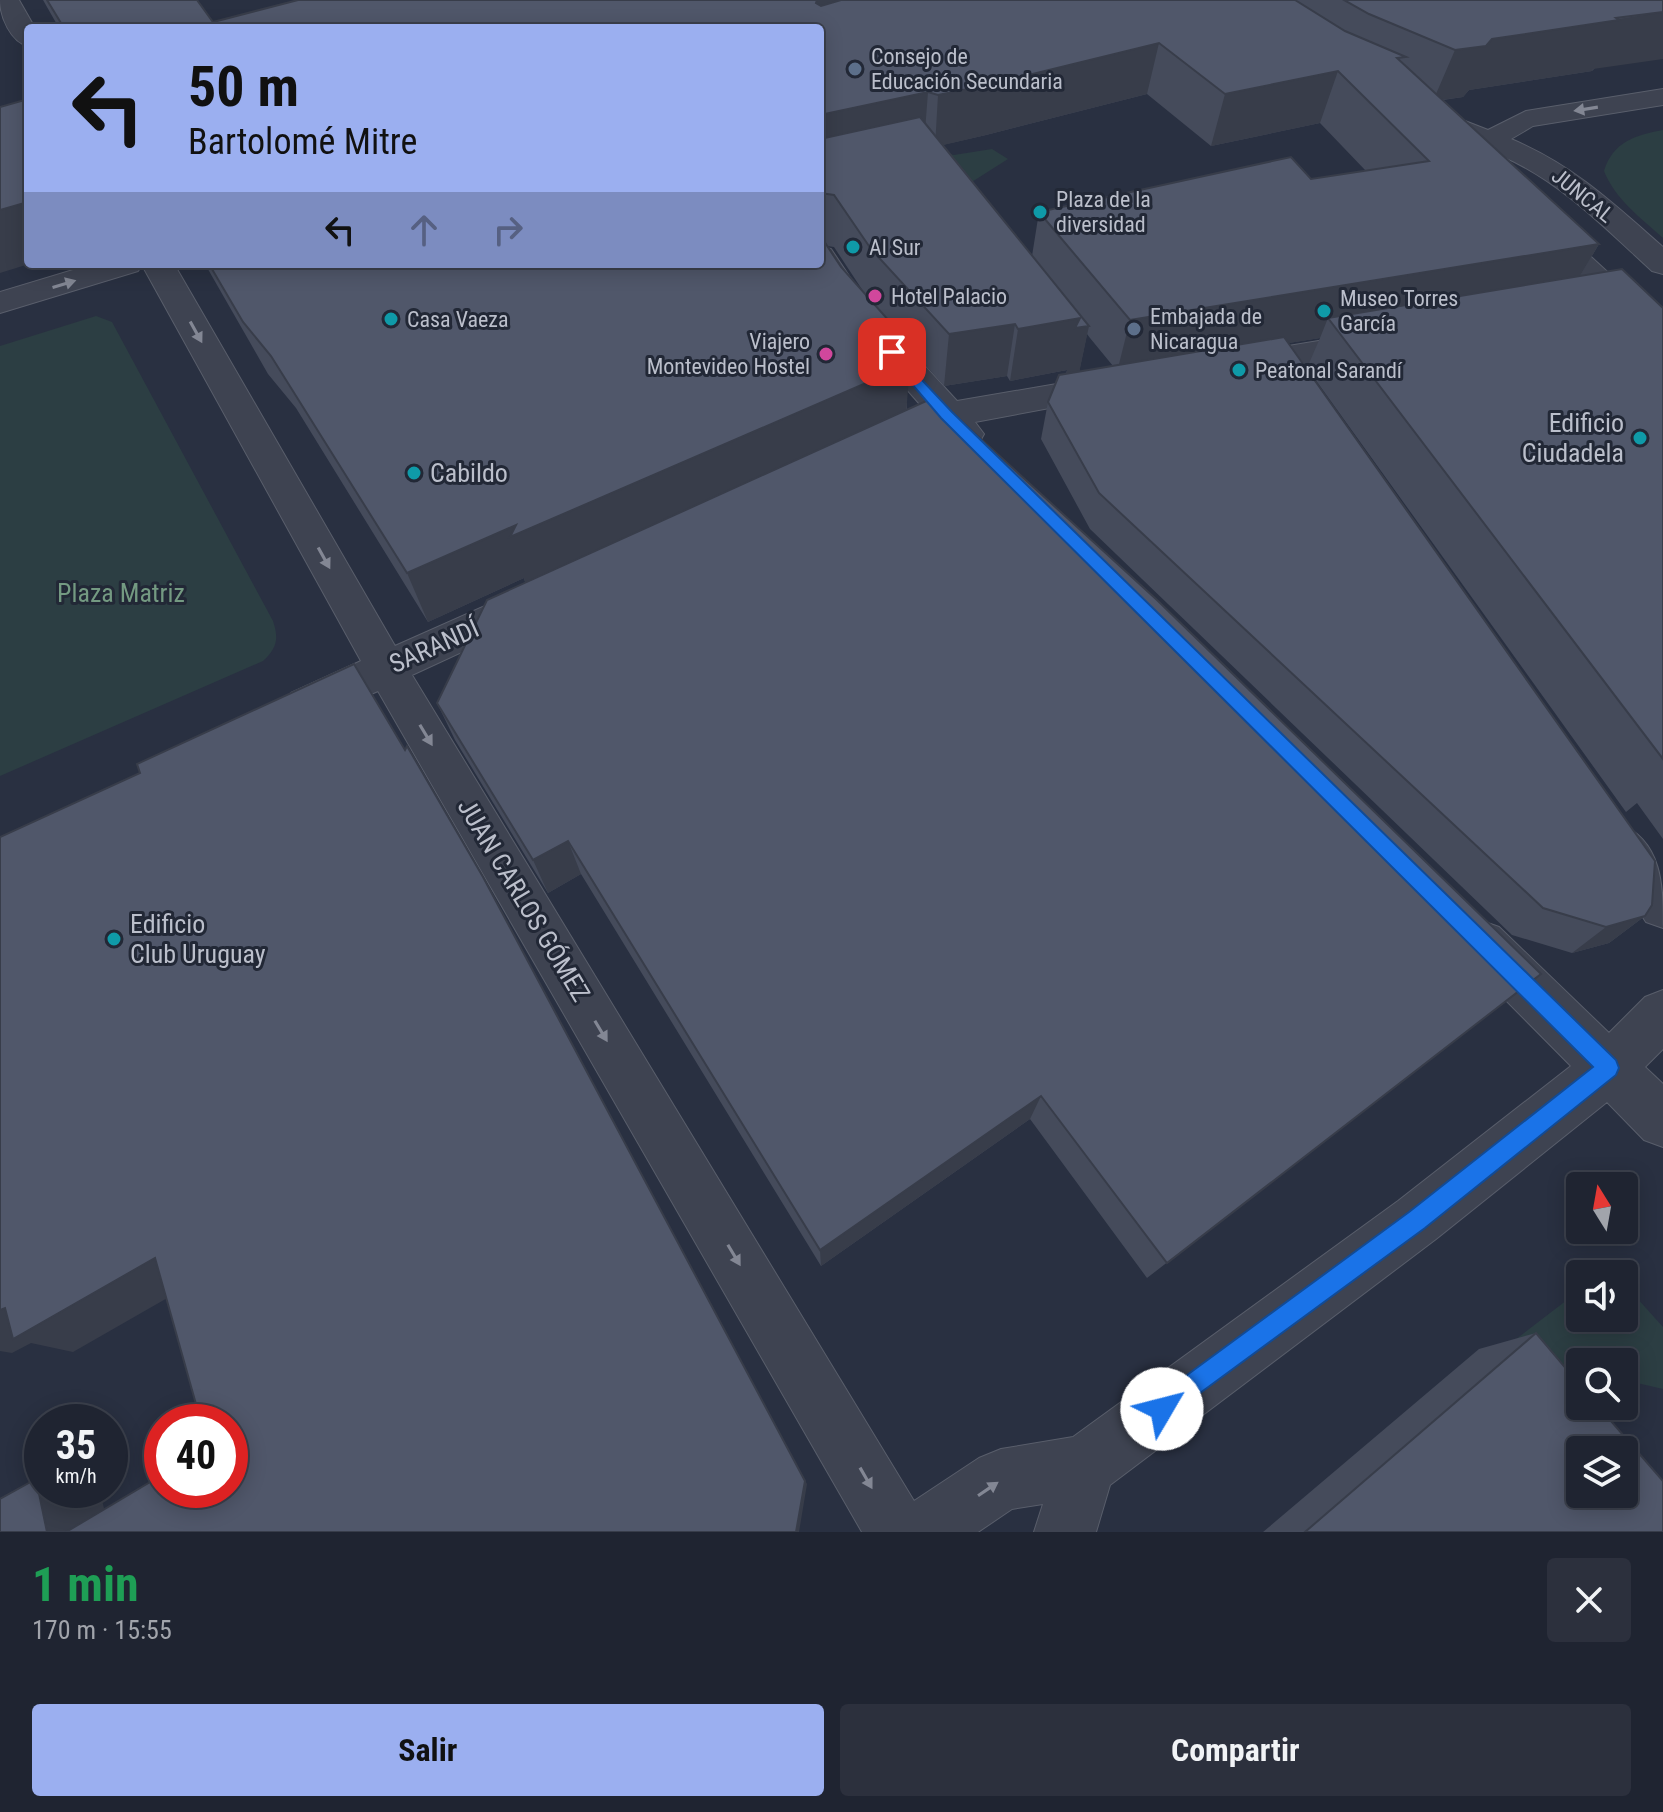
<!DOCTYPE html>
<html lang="es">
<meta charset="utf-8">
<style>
:root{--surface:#1f2431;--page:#2c303d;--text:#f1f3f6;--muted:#a1a4ab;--line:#3c414d;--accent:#9baff0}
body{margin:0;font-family:"Roboto Condensed",sans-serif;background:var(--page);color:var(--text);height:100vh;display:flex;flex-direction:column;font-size:30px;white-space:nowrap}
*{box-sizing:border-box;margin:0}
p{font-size:26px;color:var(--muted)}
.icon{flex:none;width:44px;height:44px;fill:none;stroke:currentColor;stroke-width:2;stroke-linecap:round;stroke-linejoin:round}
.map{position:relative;height:1532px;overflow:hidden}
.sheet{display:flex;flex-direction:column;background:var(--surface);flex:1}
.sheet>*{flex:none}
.hud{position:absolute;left:24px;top:24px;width:800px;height:244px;border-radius:8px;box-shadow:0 4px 20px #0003,0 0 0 2px var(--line);background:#9baff0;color:#111;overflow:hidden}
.needle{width:52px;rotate:349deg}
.fabs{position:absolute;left:1566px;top:1172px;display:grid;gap:16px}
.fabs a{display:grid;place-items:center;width:72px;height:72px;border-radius:8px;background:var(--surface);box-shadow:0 4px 20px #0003,0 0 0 2px var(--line);font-size:40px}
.speed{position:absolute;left:24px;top:1404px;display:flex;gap:16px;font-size:40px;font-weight:700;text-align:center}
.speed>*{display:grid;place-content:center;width:104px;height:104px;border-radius:50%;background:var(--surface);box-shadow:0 4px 20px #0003,0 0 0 2px var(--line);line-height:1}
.speed small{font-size:20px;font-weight:400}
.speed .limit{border:12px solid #d22;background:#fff;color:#111}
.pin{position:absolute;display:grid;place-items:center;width:68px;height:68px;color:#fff;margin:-34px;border-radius:16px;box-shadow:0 4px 12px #0006}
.me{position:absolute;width:88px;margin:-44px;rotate:53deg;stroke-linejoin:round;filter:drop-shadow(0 0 6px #0008)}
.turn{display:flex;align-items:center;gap:28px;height:168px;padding:0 32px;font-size:36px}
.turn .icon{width:104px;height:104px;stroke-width:2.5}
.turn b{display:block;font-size:56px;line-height:68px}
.lanes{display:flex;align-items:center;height:76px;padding:0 32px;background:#0003;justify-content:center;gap:40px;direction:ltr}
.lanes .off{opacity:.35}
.round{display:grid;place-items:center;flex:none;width:84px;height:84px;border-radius:8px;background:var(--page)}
.headline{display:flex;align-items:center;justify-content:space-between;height:136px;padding:0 32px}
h1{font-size:48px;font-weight:700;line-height:60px;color:#1e9e55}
.action{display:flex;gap:16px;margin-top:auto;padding:16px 32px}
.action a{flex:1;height:92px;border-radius:8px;background:var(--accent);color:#111;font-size:32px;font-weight:700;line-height:92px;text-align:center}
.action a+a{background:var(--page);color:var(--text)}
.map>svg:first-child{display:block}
.green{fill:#2c3e43}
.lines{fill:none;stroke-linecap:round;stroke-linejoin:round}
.minor-casing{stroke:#595e6b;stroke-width:2}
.minor{fill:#3e4351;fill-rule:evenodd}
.wall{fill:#454b5b;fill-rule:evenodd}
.shaded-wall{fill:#383d4a}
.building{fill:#50576a;stroke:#383d4a;stroke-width:2;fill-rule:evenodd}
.oneway{fill:#838794}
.route{fill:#1a73e8;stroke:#114b97;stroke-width:2}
.service-dot{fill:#5c6f8a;stroke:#222836;stroke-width:3}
.culture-dot{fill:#0f9aa8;stroke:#222836;stroke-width:3}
.hotel-dot{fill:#d1479c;stroke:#222836;stroke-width:3}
.labels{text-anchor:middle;stroke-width:6;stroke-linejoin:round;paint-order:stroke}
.far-poi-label{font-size:22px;fill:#bbbfcb;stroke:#222836;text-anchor:start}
.far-street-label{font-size:22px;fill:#bbbfcb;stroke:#222836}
.poi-label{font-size:26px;fill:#bbbfcb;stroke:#222836;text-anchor:start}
.park-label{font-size:26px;fill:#749a82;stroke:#222836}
.street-label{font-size:26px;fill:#bbbfcb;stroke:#222836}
</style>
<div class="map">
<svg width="1663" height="1532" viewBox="0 0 1663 1532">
<rect width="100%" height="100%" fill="#293041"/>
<path class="green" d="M1663 130V238C1641 218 1615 199 1604 171 1613 142 1635 135 1663 130Z
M992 149 1008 159 967 185 938 151 954 155Z
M96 316 112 322 273 621C279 639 277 648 263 661L0 776V346Z
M1580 1290V1318H1624V1291L1636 1297 1663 1327V1389L1624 1380V1362H1580V1371L1531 1361 1515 1340Z"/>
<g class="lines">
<g class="minor-casing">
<path id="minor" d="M0 0H19L35 28H28V46C11 42 0 17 0 0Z
M1663 89V105L1533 126 1511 139C1573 165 1613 203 1663 247V274L1652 271C1605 228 1561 182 1502 156L1497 167H1477L1472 161 1476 145 1414 119 1410 113 1414 107 1424 105 1488 130 1526 111Z
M1541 219 1552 221 1663 323V352L1651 349 1530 235 1526 228 1530 221Z
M820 247 831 249 867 303 957 401 1109 375 1121 378 1126 386 1121 394 1109 397 975 422 984 434 979 443C962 448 954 444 943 431L900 448 887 445 882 436 887 427 925 410 843 317 809 264H820Z
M93 264H174L395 646 514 593 528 589 542 593 548 604 542 615 412 675 914 1501 979 1458 1001 1449 1073 1437 1398 1201 1571 1066 1465 959 1458 943 1465 927 1482 921 1499 927 1609 1033 1645 997 1663 990V1049L1645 1067 1663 1084V1147L1644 1140 1607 1102 1436 1239 1110 1485 1096 1532H1034L1043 1504 1012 1509 978 1532H862L378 691 306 722 291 717 285 705 291 693 361 661 142 265 138 271 0 313V292Z
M1373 332 1385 335 1390 343 1385 351 1240 376 1228 373 1223 365 1228 357 1240 354Z
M1618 823C1663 841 1663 886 1663 928L1646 922 1595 843 1602 829Z"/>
</g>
<use href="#minor" class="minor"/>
</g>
<path class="wall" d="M43 0H197L213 22 298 0H1663L1592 71 1469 90 1463 97 1443 100 1599 244 1580 276 1663 308V839L1637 803 1626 812 1307 368 1320 338 1288 343 1645 916 1609 943 1572 953 1512 935 1090 529 1041 439 1048 402 1066 374 1067 370 1010 381 1007 376 944 386 906 343 905 360 907 410 1541 974 1147 1278 1030 1119 821 1266 581 874 548 893 455 740 437 703 525 582 524 578 428 622 296 408 268 374 205 264H820V28H59ZM1147 94 1211 146 1320 123 1366 171 1311 179 1039 212 1032 256 942 145 986 135ZM827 246 834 247 863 291 841 267ZM1087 334 1090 338 1113 366 1079 372Z
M1536 1333 1663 1532H1263L1479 1349Z"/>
<path class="shaded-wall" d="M817 0H931L817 28Z
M1663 12V59L1593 69 1592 71 1469 90 1463 97 1433 101 1455 50 1492 39Z
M1159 43 1147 94 986 135 935 147 938 95Z
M1338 71 1320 123 1211 146 1225 94Z
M928 92 924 144 820 167V115Z
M28 202 29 264 0 273V210Z
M1599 244 1568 296 1328 318 1320 338 1117 372 1130 320Z
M1080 318 1089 326 1078 378 1065 380 1067 370 1010 381 1018 329Z
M1015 324 1007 376 944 386 949 334Z
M907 341 905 366 910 364 906 415 526 586 524 578 428 622 407 573 888 344Z
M568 841 581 874 548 893 533 860Z
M1645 916 1609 943 1572 953 1606 927Z
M504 917 807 1484 799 1532H796Z
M1041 1096 1030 1119 821 1266 820 1250Z
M155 1258 204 1277 73 1352 31 1343 12 1353 0 1351V1310Z
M36 1479H42V1490H100L109 1532H47Z"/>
<path class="building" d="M47 0H197L213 22 298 0H817L816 3 821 6 841 0H1295L1345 31 1406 57 1397 58 1599 244 1130 320 1039 212 1291 157 1311 179 1429 161 1338 71 1225 94 1159 43 992 84 938 95 928 92 820 115V28H64Z
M1344 0H1663V12L1616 18 1619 20 1492 39 1486 46 1455 50 1369 14Z
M28 99V202L0 210V107Z
M920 117 1089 326 1075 328 1080 318 1018 329 1015 324 949 334 871 249 834 195 820 193V139Z
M820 235 841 267 907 341 888 344 910 364 510 537 516 525 407 573 271 356 243 322 209 264H820Z
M1622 269 1663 308V759L1328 318Z
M1284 337 1655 861 1652 905 1645 916 1606 927 1543 908 1099 493 1048 402 1059 375Z
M935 397 1157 600 1541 974 1167 1263 1041 1096 820 1250 568 841 533 860 437 703 487 600Z
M354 664 405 750 407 746 483 877 805 1481 796 1532H66L162 1475V1490H230V1422H201L155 1258 13 1339 5 1308 0 1310V837L140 773 137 764Z
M1536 1333 1580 1385V1406H1598L1663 1481V1532H1305ZM1580 1450H1624V1494H1580Z
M36 1479 47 1532H0V1499Z"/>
<defs><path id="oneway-solid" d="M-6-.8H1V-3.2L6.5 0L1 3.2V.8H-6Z" transform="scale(2)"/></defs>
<g class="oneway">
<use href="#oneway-solid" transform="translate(1586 109) rotate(171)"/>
<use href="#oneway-solid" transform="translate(64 284) rotate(-17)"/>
<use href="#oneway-solid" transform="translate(196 332) rotate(61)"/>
<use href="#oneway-solid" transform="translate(324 558) rotate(61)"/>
<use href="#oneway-solid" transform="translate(426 735) rotate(59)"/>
<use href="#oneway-solid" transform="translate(601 1031) rotate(59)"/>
<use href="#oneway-solid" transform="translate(734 1255) rotate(59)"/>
<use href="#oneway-solid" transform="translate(866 1478) rotate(60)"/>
<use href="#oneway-solid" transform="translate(988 1489) rotate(-34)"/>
</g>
<path class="route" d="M892 348 952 412 1616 1060 1619 1068 1616 1075 1425 1228 1162 1421 1153 1418 1150 1409 1153 1400 1409 1212 1593 1067 941 418 887 355 885 352Z"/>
<g class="service-dot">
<circle cx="855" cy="69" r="8"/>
<circle cx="1134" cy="329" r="8"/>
</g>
<g class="culture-dot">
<circle cx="1040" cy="212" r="8"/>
<circle cx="853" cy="247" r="8"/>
<circle cx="1324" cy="311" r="8"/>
<circle cx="391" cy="319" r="8"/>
<circle cx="1239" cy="370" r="8"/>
<circle cx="1640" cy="438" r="8"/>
<circle cx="414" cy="473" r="8"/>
<circle cx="114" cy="939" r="8"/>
</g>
<g class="hotel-dot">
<circle cx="875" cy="296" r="8"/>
<circle cx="826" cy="354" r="8"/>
</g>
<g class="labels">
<g class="far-poi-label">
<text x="871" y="64">Consejo de<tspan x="871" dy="25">Educación Secundaria</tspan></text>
<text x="1056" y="207">Plaza de la<tspan x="1056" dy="25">diversidad</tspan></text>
<text x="869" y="255">Al Sur</text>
<text x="891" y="304">Hotel Palacio</text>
<text x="1340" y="306">Museo Torres<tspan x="1340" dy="25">García</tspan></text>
<text x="1150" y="324">Embajada de<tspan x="1150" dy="25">Nicaragua</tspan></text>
<text x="407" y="327">Casa Vaeza</text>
<text x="810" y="349" text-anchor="end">Viajero<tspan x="810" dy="25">Montevideo Hostel</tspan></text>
<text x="1255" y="378">Peatonal Sarandí</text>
</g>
<g class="far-street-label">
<text transform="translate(1583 195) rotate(39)" y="8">JUNCAL</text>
</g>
<g class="poi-label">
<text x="1624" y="432" text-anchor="end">Edificio<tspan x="1624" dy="30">Ciudadela</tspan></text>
<text x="430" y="482">Cabildo</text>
<text x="130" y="933">Edificio<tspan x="130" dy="30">Club Uruguay</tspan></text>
</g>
<g class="park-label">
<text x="121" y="602">Plaza Matriz</text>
</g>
<g class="street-label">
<text transform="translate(434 646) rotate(-24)" y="9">SARANDÍ</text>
<text transform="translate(524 900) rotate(59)" y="9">JUAN CARLOS GÓMEZ</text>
</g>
</g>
</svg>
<div class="fabs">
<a><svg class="needle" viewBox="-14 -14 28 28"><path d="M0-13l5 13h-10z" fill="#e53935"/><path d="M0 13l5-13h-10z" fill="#a1a4ab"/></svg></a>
<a><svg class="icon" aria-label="sound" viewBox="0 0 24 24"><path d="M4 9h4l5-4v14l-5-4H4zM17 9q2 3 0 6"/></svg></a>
<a><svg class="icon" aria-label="search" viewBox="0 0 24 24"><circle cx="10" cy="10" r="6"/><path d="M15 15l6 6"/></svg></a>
<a><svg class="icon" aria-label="layers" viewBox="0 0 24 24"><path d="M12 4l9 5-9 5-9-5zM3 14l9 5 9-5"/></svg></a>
</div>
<div class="speed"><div>35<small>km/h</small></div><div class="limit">40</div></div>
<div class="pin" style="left:892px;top:352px;background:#d93025"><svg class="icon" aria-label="arrive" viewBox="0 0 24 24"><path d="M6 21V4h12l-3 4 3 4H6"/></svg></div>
<svg class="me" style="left:1162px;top:1409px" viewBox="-20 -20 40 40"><circle r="19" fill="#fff"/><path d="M0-13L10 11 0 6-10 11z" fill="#1a73e8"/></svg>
<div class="hud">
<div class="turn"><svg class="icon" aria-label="left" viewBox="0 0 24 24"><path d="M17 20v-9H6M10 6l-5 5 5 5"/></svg><div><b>50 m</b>Bartolomé Mitre</div></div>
<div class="lanes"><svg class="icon" aria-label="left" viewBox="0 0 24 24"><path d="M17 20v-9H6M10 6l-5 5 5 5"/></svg><svg class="icon off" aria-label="ahead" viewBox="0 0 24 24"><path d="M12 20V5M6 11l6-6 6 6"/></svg><svg class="icon off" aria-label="right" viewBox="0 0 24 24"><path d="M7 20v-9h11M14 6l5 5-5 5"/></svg></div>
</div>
</div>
<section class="sheet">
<div class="headline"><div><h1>1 min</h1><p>170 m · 15:55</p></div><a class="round"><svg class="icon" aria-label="close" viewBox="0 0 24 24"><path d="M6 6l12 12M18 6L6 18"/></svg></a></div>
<div class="action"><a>Salir</a><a>Compartir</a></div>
</section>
